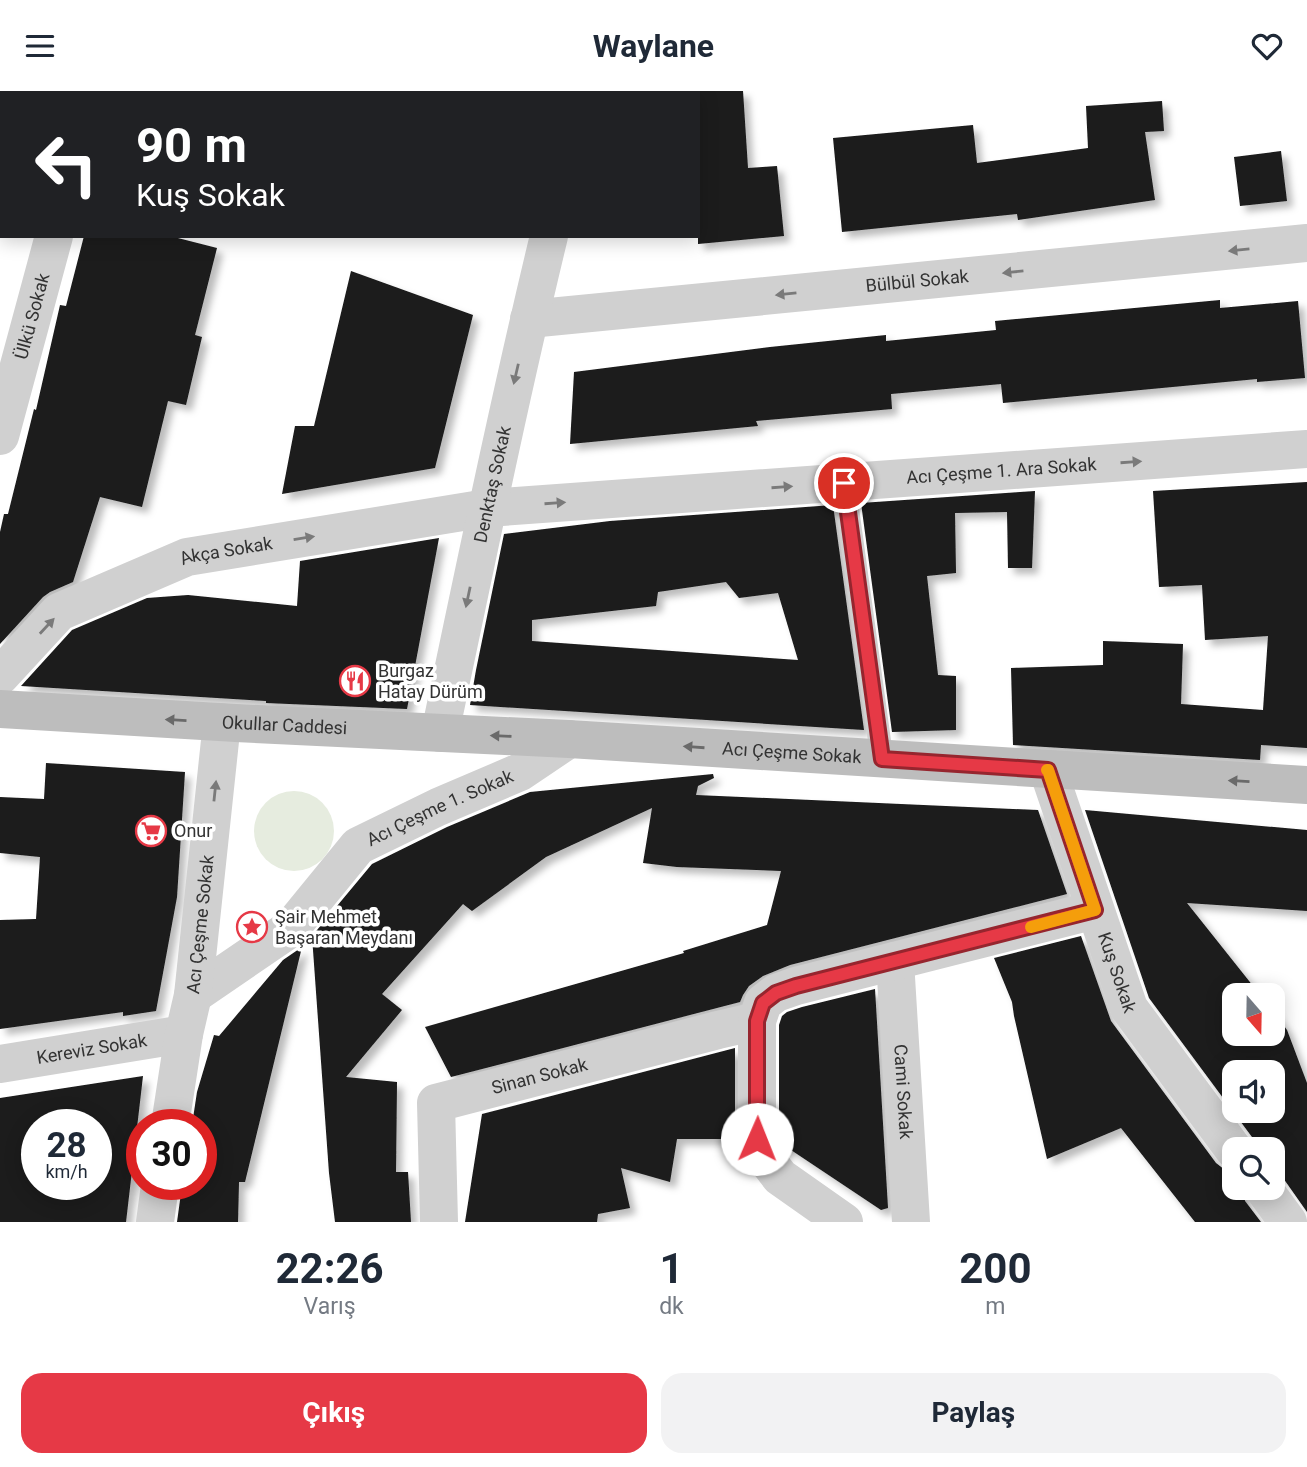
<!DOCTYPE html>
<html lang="tr">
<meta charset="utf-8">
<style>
:root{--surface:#fff;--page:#f2f2f3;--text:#1f2937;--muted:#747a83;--accent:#e63946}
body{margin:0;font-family:Roboto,sans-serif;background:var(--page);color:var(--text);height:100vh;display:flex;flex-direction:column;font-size:26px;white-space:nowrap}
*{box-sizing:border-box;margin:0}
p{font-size:23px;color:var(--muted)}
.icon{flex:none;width:38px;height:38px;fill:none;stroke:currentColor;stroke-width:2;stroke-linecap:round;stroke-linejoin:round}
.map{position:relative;height:1131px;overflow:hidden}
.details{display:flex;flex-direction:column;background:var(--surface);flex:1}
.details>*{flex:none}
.top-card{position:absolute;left:0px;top:0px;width:700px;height:147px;box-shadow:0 4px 18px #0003;background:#202124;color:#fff;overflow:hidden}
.needle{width:46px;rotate:160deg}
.tools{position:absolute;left:1222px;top:892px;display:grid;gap:14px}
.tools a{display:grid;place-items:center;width:63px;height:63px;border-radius:14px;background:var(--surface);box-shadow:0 4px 18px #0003;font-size:35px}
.speed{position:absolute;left:21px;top:1018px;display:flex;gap:14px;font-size:35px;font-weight:700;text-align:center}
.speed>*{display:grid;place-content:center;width:91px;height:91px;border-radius:50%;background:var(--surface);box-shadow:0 4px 18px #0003;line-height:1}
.speed small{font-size:18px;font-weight:400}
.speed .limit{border:10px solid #d22;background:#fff;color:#111}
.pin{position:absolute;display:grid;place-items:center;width:60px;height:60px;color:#fff;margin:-30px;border:4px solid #fff;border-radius:50%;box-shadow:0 2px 7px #0007}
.me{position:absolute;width:77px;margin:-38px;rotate:1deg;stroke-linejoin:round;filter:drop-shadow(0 0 5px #0008)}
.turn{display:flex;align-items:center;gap:24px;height:147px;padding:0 21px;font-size:32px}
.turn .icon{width:91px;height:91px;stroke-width:2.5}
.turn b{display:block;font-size:49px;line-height:60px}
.eta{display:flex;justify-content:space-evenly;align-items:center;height:119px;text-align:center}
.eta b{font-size:42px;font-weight:700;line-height:49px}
.primary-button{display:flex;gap:14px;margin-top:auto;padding:14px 21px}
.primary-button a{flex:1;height:80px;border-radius:21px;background:var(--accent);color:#fff;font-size:28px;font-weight:700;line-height:80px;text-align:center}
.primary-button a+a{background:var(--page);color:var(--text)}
header{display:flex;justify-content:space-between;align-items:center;height:91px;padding:0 21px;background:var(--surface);font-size:32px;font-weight:700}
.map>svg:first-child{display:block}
.green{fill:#e6ecdf}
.building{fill:#1a1a1a;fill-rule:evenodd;filter:url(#shadow)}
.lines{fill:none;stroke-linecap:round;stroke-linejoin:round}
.lane{stroke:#d0d0d0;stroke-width:23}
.street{stroke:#d0d0d0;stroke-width:38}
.secondary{stroke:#bdbdbd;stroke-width:38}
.oneway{fill:#7a7a7a}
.oneway2{fill:#6a6a6a}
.route-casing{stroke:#96252e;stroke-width:18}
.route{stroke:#e63946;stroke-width:12}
.slow{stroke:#f59e0b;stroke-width:12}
.labels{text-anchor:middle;stroke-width:7;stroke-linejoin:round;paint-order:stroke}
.street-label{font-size:18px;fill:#333;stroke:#fff}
.poi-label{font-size:18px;fill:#333;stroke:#fff;text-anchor:start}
</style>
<header><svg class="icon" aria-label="menu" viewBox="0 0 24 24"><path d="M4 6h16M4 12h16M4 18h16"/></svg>Waylane<svg class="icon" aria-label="heart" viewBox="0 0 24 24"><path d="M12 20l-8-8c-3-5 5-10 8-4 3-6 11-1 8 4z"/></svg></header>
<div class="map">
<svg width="1307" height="1131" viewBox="0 0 1307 1131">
<defs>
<filter id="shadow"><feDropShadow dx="6" dy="6" stdDeviation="3.5" flood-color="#0004"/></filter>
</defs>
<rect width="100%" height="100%" fill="#fff"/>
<path class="green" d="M254 740a40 40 0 1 1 80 0a40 40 0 1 1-80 0Z"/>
<path class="building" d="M698 0H743L748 77 777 75 784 145 698 153Z
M1162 10 1164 40 1145 41 1155 109 1018 129 1017 123 842 141 833 47 973 34 977 72 1088 57 1086 15Z
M1281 60 1287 110 1240 115 1234 66Z
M84 145H170L217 157 195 244 202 246 186 314 168 310 142 416 100 406 73 491 50 501 43 506 0 553V441L4 423H8L34 318 36 319 60 214 66 215Z
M351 180 473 224 435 377 282 403 295 335H314Z
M1220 209V217L1298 210 1305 287 1257 291V288L1003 312 1001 293 891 303 892 318 756 330 758 335 570 353 574 281 770 256 886 244V250L996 239 995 230Z
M1307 391V657L1261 654 1260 669 1013 654 1011 577 1103 574V550L1183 553 1181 613 1263 619 1268 545 1205 549 1202 494 1159 496 1153 400Z
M1035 400 1032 477H1008L1007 421 955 422 956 482 927 485 938 584 956 585V639L892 641 861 412Z
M833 414 864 639 470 614 476 579 504 443 610 430ZM726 491 739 507 778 502 798 569 532 550V529L656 515 658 501Z
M439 447 407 618 266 612V610L21 595 72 539 147 507 188 504 297 515 300 470Z
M46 672 185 681 177 806 156 920 123 925V921L0 938V829L36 828 40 766 0 762V706L44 708Z
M713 683 714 687 698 695 696 704 1038 719 1067 803 790 874 763 885 749 895 743 904 740 911 451 986 425 936 684 862 683 860 767 834 781 780 677 776 643 772 652 717 546 766 472 820 463 813 382 903 402 919 346 986 397 991 396 1081H408L411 1131H335L329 1082 312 845 372 773 447 736 530 701Z
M1085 719 1307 739V820L1187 812 1261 905H1234V943H1272V919L1287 939 1307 992V1121L1281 1084 1272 1077V1059H1255L1252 1046 1149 907ZM1234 982H1272V1020H1234Z
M1081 845 1111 930 1216 1072 1225 1079 1234 1080V1097H1242L1245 1110 1261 1131H1195L1121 1037 1047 1068 1014 925 1012 911 994 867Z
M302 856 245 1091H239L238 1131H177L182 1095 201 1096V1034H192L197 1001 214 944 219 945 283 869Z
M875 898 888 1117 881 1119 785 1055 779 1043V934L782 925 787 921 802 916Z
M735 957V1048H677L670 1091 621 1077 630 1117 598 1123 597 1131H465L482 1023Z
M143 985 126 1131H0V1007ZM37 1034H96V1094H37Z"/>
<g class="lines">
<path class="lane" d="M844 392 882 668"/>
<g class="street">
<path d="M295 0 306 2"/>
<path d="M93 2V0"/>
<path d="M578 2V0"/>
<path id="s1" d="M529 228 1307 152"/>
<path id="s2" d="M0 345 54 145"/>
<path id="s3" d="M0 585 59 521 187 466 487 417 1307 358"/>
<path id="s4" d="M440 642C475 476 509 310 549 145"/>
<path id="s5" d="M1048 679 1129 917 1234 1059"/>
<path id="s6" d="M895 870 911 1131"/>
<path id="s7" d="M193 904 291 837 358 755 438 716 520 681 569 648"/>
<path id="s8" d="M0 973 184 943"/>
<path id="s9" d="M170 1034 184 943 193 904 222 631"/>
<path d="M1263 1097 1288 1131"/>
<path d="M155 1131 160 1094"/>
<path id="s10" d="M439 1131 436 1012 718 939 757 930"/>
<path d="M844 1131 780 1086 767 1069 757 1048V930L763 912 776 902 796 895 1095 819"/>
</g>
<path class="secondary" id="s11" d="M0 618 236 632 569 648 1307 694"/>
</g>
<defs><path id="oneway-solid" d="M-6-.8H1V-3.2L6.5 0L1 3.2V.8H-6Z" transform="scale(1.75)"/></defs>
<g class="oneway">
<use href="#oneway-solid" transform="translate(1239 159) rotate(174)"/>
<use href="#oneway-solid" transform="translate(1013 181) rotate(174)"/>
<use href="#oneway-solid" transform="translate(786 203) rotate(174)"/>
<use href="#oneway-solid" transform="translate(516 283) rotate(103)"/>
<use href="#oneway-solid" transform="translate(1131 371) rotate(-4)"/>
<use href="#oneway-solid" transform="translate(782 396) rotate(-4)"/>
<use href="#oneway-solid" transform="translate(555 412) rotate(-4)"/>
<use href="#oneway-solid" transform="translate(304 447) rotate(-9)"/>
<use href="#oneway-solid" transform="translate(468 506) rotate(102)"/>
<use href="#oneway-solid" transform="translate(47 535) rotate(-47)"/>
<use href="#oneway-solid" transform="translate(215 700) rotate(-84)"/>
</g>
<g class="oneway2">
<use href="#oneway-solid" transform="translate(176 629) rotate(-177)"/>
<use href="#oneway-solid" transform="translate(501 645) rotate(-178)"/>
<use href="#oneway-solid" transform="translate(694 656) rotate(-176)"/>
<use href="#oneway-solid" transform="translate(1239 690) rotate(-177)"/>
</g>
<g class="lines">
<g class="route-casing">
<path id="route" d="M757 1048V930L763 912 776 902 796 895 1095 819 1048 679 882 668 844 392"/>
</g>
<use href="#route" class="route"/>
<path class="slow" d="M1031 836 1095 819 1048 679H1047"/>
</g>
<defs>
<g id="restaurant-ring" transform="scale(1.575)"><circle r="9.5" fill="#fff" stroke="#e63946" stroke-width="1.5"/><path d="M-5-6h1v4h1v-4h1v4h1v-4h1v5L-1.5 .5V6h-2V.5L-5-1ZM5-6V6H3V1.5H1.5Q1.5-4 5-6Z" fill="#e63946"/></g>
<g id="supermarket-ring" transform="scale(1.575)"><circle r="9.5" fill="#fff" stroke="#e63946" stroke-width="1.5"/><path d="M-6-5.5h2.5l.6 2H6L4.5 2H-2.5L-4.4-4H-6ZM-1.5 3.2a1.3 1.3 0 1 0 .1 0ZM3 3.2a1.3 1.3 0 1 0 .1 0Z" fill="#e63946"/></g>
<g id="sight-ring" transform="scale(1.575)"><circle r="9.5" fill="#fff" stroke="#e63946" stroke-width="1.5"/><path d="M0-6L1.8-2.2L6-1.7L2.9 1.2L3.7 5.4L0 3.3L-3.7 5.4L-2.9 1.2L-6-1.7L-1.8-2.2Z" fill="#e63946"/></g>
</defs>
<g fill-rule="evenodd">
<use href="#restaurant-ring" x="355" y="590"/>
<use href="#supermarket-ring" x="151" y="740"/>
<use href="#sight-ring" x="252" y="836"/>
</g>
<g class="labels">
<g class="street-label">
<text dy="6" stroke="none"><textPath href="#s1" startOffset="390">Bülbül Sokak</textPath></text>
<text dy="6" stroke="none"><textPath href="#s2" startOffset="124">Ülkü Sokak</textPath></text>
<text dy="6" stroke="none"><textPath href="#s3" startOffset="1046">Acı Çeşme 1. Ara Sokak</textPath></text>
<text dy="6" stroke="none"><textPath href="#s4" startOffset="254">Denktaş Sokak</textPath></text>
<text dy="6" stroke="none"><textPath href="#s3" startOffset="266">Akça Sokak</textPath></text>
<text dy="6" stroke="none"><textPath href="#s11" startOffset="285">Okullar Caddesi</textPath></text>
<text dy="6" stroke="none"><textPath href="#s11" startOffset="793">Acı Çeşme Sokak</textPath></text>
<text dy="6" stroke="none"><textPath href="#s7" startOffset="315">Acı Çeşme 1. Sokak</textPath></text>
<text dy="6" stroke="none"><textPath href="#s9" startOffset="203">Acı Çeşme Sokak</textPath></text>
<text dy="6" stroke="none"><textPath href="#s5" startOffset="214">Kuş Sokak</textPath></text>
<text dy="6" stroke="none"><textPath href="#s8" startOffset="93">Kereviz Sokak</textPath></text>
<text dy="6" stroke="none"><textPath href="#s10" startOffset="226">Sinan Sokak</textPath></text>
<text dy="6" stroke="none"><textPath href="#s6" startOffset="131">Cami Sokak</textPath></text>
</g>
<g class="poi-label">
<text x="378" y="586">Burgaz<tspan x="378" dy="21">Hatay Dürüm</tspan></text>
<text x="174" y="746">Onur</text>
<text x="275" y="832">Şair Mehmet<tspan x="275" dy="21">Başaran Meydanı</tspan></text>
</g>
</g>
</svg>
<div class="tools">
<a><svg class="needle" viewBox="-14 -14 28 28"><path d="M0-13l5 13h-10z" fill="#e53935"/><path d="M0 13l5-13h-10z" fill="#747a83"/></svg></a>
<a><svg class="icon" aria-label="sound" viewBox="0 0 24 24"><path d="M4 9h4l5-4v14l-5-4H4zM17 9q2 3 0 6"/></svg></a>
<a><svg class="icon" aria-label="search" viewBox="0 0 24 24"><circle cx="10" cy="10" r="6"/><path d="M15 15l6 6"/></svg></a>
</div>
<div class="speed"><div>28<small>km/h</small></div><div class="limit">30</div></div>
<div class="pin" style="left:844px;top:392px;background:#d93025"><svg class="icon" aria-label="arrive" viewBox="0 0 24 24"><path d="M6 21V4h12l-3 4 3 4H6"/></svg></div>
<svg class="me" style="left:757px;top:1048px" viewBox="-20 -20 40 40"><circle r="19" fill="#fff"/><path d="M0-13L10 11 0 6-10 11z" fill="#e63946"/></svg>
<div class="top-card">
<div class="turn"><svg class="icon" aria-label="left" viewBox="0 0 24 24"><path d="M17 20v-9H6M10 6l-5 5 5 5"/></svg><div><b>90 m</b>Kuş Sokak</div></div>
</div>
</div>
<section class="details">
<div class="eta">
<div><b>22:26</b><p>Varış</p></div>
<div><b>1</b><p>dk</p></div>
<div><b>200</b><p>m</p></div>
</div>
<div class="primary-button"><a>Çıkış</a><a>Paylaş</a></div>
</section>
